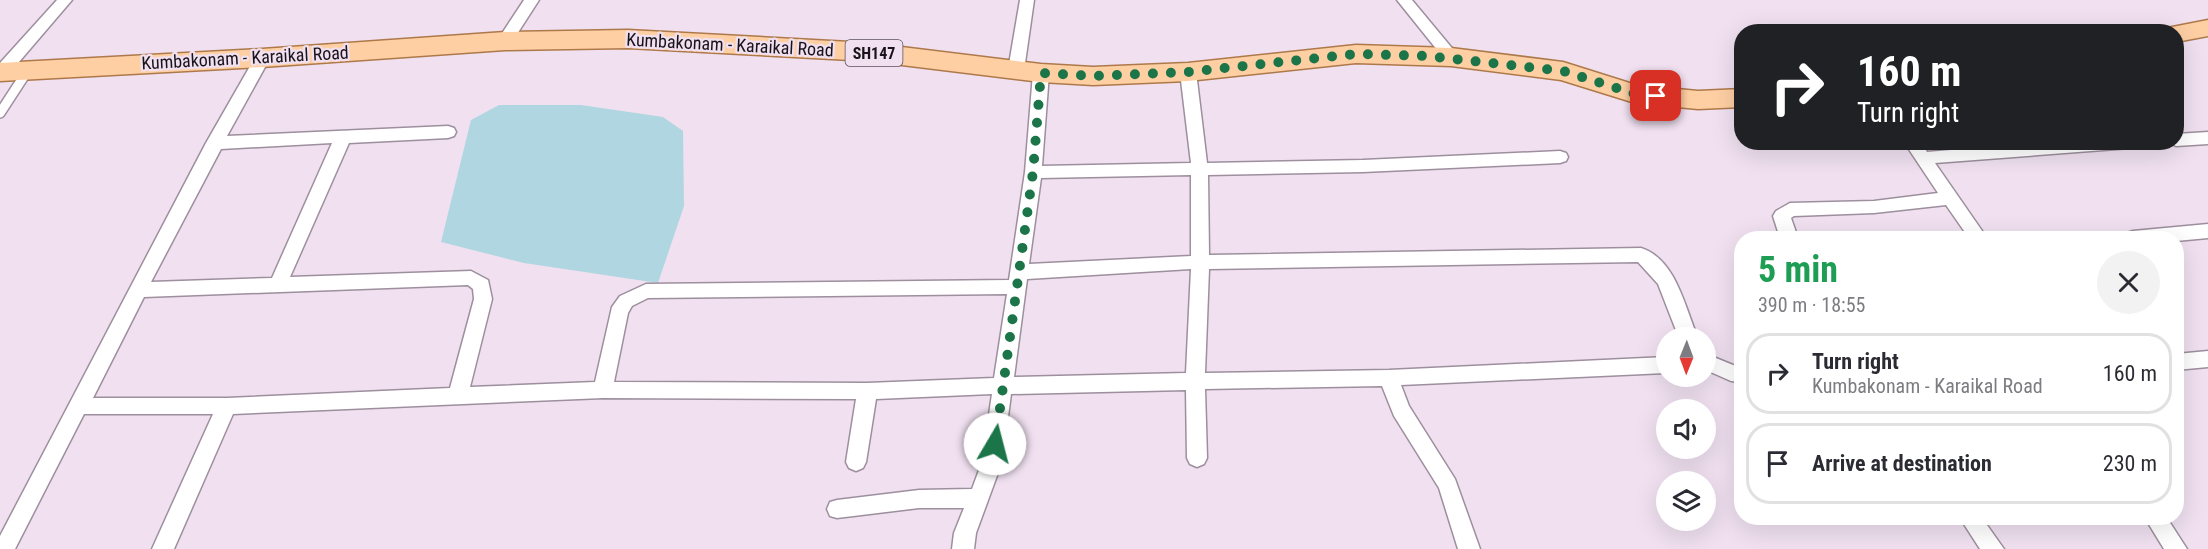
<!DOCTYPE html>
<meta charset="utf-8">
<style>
:root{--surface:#fff;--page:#f2f2f3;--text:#2b2b33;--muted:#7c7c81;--line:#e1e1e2}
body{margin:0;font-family:"Roboto Condensed",sans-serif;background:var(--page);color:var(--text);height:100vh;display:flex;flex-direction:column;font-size:22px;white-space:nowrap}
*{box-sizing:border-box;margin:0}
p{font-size:20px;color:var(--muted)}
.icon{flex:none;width:33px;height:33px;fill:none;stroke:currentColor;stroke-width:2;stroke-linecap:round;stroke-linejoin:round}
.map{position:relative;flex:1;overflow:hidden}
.sheet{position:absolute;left:1734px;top:231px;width:450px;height:294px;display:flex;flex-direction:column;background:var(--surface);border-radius:24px;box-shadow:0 6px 24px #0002}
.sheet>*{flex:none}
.banner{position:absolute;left:1734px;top:24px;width:450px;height:126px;border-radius:24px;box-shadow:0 6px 24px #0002;background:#202124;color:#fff;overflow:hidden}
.needle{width:39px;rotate:181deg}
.buttons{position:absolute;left:1656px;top:327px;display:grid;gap:12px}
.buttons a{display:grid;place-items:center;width:60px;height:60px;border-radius:50%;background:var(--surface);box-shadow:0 6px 24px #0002;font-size:30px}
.pin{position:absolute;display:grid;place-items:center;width:51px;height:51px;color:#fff;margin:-26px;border-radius:12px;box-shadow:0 3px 9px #0006}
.me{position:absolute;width:66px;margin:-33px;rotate:8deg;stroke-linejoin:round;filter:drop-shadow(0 0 4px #0008)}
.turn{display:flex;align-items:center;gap:21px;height:126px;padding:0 24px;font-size:27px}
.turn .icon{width:78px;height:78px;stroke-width:2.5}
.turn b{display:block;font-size:42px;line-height:51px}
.round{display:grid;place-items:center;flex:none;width:63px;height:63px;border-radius:32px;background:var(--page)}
.summary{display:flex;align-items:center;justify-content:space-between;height:102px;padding:0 24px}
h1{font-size:36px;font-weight:700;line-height:45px;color:#1e9e55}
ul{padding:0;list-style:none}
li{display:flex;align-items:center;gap:18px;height:81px;margin:0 12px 9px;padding:0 12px;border:3px solid var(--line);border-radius:24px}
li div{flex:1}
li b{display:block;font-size:22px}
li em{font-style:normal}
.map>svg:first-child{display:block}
.water{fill:#b0d6e1}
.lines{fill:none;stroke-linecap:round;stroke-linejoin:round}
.lane-casing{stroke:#9d8f9d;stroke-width:12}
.street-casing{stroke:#9d8f9d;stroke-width:3}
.primary-casing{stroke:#ae794a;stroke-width:3}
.lane{stroke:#fff;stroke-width:9}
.street{fill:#fff;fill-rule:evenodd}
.primary{fill:#fecfa3;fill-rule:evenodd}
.route{stroke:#1b7549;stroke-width:10;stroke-dasharray:0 18}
.labels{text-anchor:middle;stroke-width:4.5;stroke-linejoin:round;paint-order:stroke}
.shield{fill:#f0e0f0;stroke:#5a515a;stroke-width:1.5}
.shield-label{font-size:16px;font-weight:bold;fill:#191419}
.street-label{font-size:18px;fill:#191419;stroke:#f0e0f0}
</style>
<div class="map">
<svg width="2208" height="549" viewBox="0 0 2208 549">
<rect width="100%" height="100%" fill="#f0e0f0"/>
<path class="water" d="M499 105H581L663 117 683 131 684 206 658 283 524 263 441 242 471 120Z"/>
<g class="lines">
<g class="lane-casing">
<path id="lane" d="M0 113 28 70"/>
</g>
<g class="street-casing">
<path id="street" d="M57 0H72L7 76 0 77V63Z
M524 0H539L510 45H500L497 41Z
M1020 0H1034L1024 70 1022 74H1010L1008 70Z
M1397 0H1412L1456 53 1459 57 1456 61H1446Z
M262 53 267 54 270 58 227 136 448 126 454 128 456 132 454 136 448 138 349 143 290 277 471 271 488 280 492 299 470 387 595 382 612 307 620 296 646 284 1009 280 1025 172 1033 73 1035 69H1047L1049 73 1042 166 1191 163 1180 72 1182 68H1194L1196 72 1207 163 1363 160 1560 151 1566 153 1568 157 1566 161 1560 163 1363 172 1208 175 1209 255 1641 248C1676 259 1685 308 1698 338H1679L1658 284 1638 262 1209 269 1205 373 1389 370 1666 357V373L1401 385 1409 406 1455 479 1480 549H1458L1439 488 1394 416 1382 386 1205 389 1207 458 1204 464 1197 467 1190 464 1187 458 1186 390 1011 394 1002 462 976 533 974 549H952L954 533 964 508H919L837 518 830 516 827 509 830 502 837 500 919 490 972 489 982 462 992 394 876 399 866 462 863 468 856 471 849 468 846 462 856 399 603 398 233 414 174 549H152L213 414H84L15 549H0V536L206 143 257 54ZM332 143 272 278 151 282 221 149ZM1191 175V256L1029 264 1041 178ZM1191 269 1186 373 1014 377 1027 279ZM468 285 473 289 474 299 450 388 227 398H93L144 297ZM1007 294 994 378 867 383 614 382 628 313 632 306 648 298Z
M2208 132V144L2176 146 2169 142H2176V134Z
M1904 142H1921L1927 152 2046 142H2138L2136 146 2130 148 1935 163 1987 238H1969L1946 205 1874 213 1794 216 1791 218 1798 238H1780L1773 216 1776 211 1790 203 1874 201 1938 193Z
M2208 224V238L2176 241V238H2124L2127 233 2133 231Z
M2208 351V367L2176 370V354Z
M1706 354 1733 365 1742 366V382L1731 381 1706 370Z
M1960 518H1982L2004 549H1980Z
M2145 518H2167L2187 549H2164Z"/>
</g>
<g class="primary-casing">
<path id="primary" d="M2208 20V36L2176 42V32H2165L2167 28Z
M628 30 869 43 1041 64 1093 67 1188 63 1356 45 1451 48 1563 62 1636 85 1698 91 1742 89V107L1698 109 1635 103 1561 80 1451 66 1356 63 1188 81 1093 85 1041 82 869 61 628 48 505 50 262 67 0 81V63L262 49 505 32Z"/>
</g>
<use href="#lane" class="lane"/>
<use href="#street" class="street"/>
<use href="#primary" class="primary"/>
</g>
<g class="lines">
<path class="route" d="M995 444 1033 172 1041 73 1093 76 1188 72 1356 54 1427 56 1563 71 1635 94 1656 96"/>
</g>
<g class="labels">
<rect class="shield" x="845.5" y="40" width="57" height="26" rx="4.5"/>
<g class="shield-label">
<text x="874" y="59">SH147</text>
</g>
<g class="street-label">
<text transform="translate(730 45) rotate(3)" y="6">Kumbakonam - Karaikal Road</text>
<text transform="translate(245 58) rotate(-3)" y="6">Kumbakonam - Karaikal Road</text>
</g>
</g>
</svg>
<div class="buttons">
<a><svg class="needle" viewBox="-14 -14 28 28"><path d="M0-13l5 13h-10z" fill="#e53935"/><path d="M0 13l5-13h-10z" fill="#7c7c81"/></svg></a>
<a><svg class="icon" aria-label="sound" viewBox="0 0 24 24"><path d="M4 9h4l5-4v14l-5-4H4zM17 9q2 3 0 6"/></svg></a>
<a><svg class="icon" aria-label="layers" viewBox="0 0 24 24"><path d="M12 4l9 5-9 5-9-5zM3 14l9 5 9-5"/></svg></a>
</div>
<div class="pin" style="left:1656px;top:96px;background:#d93025"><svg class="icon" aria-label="arrive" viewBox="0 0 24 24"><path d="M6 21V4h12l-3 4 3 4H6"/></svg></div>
<svg class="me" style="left:995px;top:444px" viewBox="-20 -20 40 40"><circle r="19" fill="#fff"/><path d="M0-13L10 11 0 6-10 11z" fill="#1b7549"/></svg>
<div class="banner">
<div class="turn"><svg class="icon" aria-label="right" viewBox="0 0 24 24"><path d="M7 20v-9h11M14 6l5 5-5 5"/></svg><div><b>160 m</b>Turn right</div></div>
</div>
<section class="sheet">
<div class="summary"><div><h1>5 min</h1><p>390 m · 18:55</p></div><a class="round"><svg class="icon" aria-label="close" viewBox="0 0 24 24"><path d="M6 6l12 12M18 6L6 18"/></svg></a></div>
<ul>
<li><svg class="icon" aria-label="right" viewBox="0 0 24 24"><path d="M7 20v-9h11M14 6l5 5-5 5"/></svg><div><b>Turn right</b><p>Kumbakonam - Karaikal Road</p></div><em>160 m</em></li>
<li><svg class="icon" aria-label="arrive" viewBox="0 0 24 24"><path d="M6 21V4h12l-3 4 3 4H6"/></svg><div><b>Arrive at destination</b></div><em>230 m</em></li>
</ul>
</section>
</div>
